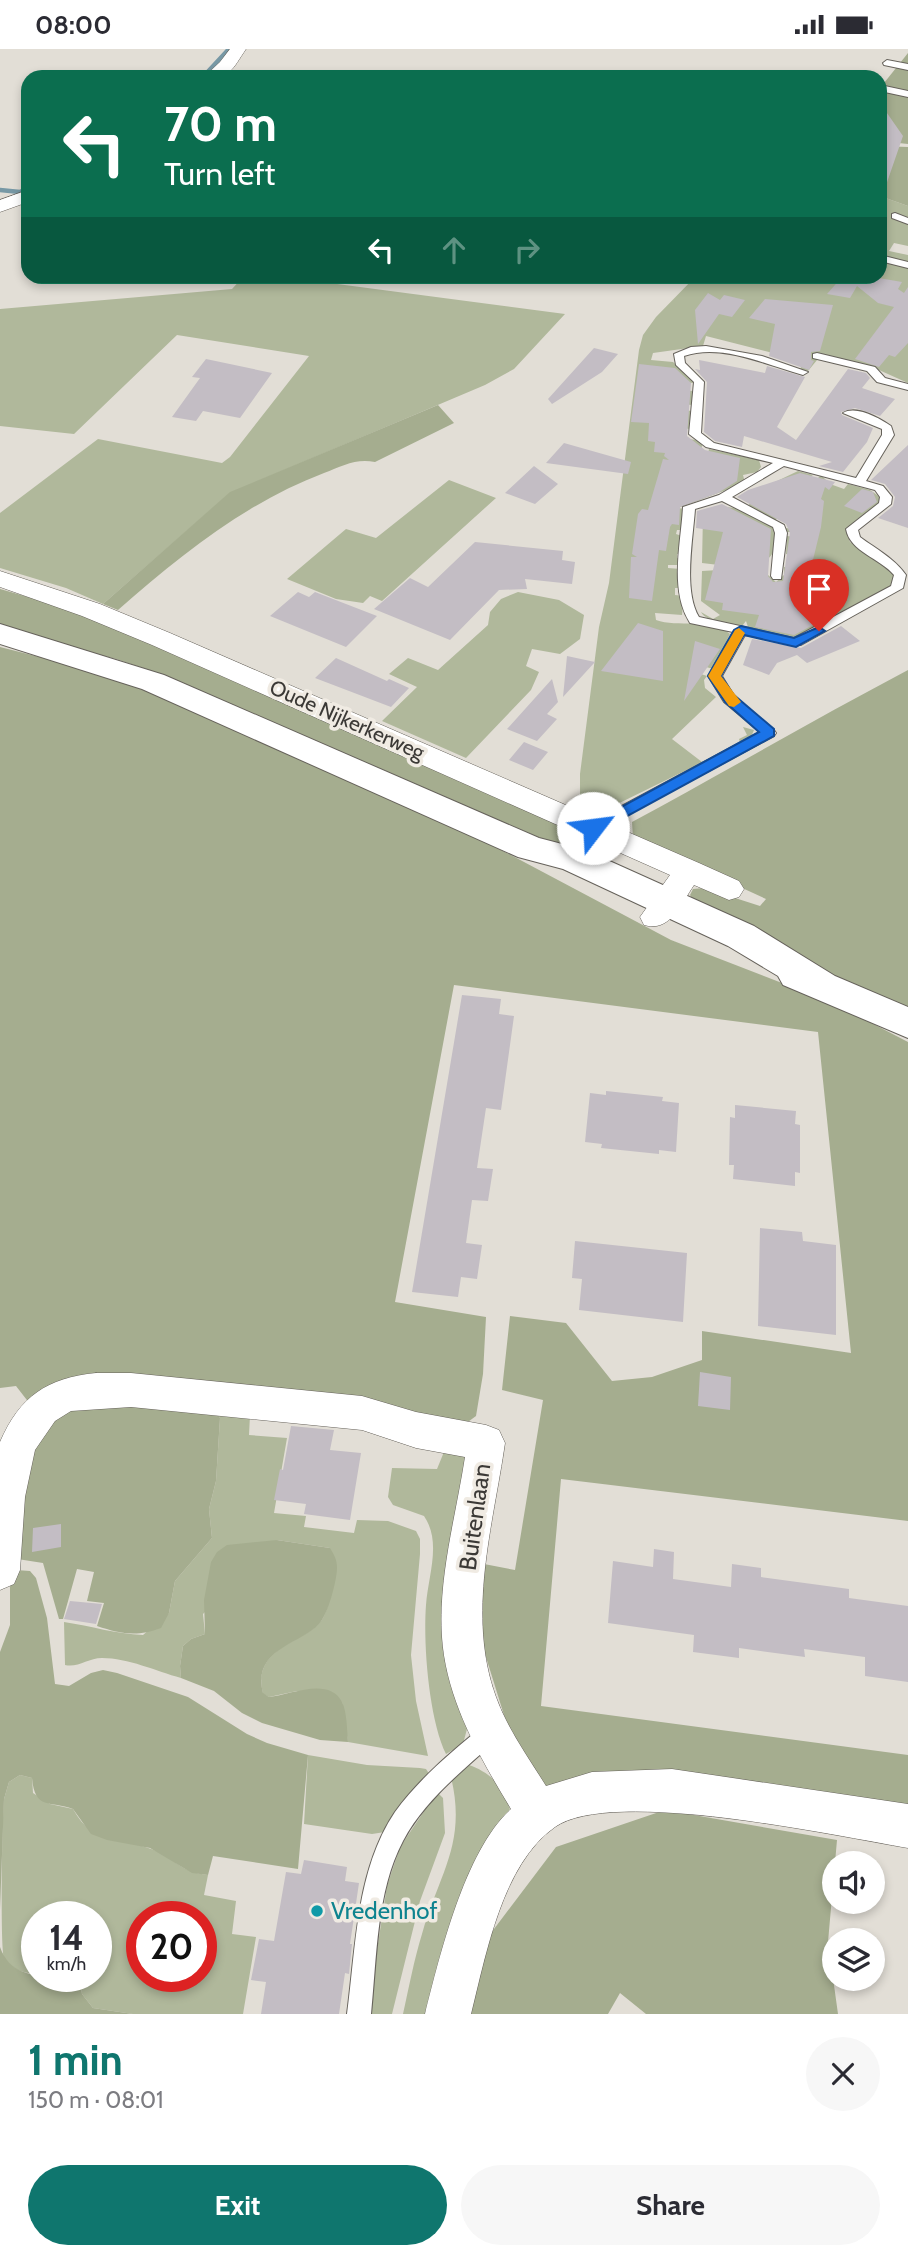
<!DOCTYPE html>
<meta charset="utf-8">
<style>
:root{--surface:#fff;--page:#f7f7f7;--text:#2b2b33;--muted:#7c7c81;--accent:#0f766e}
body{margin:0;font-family:Cabin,sans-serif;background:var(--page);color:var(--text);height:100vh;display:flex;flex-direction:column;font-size:26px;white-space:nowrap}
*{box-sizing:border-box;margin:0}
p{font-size:23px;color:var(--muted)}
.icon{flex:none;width:38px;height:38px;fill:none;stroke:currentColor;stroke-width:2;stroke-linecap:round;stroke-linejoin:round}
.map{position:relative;height:1965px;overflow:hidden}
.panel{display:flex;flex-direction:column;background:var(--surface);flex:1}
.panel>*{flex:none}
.hud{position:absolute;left:21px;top:21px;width:866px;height:214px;border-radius:21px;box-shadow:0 4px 10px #0003;background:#0b6e4f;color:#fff;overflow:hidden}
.buttons{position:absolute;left:822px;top:1802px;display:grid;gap:14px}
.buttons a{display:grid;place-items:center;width:63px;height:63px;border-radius:50%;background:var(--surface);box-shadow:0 4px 10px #0003;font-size:35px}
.speed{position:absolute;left:21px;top:1852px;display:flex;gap:14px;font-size:35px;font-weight:700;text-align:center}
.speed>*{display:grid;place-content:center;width:91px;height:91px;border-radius:50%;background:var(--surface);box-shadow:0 4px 10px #0003;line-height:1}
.speed small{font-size:18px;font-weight:400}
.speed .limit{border:10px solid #d22;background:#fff;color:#111}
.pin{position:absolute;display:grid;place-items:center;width:60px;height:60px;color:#fff;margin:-72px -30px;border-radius:50% 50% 50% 0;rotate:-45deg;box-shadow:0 0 7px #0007}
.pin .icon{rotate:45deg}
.me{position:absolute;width:77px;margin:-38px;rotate:60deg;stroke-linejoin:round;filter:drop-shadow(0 0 5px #0008)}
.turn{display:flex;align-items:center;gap:24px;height:147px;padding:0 28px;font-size:32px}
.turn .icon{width:91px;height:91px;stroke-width:2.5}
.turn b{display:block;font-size:49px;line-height:60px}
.lanes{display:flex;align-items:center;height:66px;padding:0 28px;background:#0003;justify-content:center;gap:35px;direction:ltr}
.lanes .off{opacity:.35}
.round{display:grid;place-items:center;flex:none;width:74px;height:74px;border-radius:37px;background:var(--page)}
.summary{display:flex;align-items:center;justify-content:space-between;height:119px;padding:0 28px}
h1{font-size:42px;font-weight:700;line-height:52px;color:var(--accent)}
.button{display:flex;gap:14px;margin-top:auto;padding:14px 28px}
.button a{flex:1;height:80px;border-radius:42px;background:var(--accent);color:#fff;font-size:28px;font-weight:700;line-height:80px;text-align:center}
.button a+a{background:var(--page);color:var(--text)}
.status{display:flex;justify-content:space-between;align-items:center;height:49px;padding:0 35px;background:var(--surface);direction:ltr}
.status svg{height:19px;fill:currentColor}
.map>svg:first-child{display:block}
.green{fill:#b0b89b;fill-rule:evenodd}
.forest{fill:#a5ad8f}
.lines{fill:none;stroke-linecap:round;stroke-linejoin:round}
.stream{stroke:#7798a5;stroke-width:4.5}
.building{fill:#c3bdc4}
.service-casing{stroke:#66625b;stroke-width:2}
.minor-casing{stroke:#66625b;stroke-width:1}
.tertiary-casing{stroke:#66625b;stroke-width:2}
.service{fill:#fff;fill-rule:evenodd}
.minor{fill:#fff;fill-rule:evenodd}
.tertiary{fill:#fff;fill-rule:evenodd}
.route{fill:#1a73e8;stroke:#114b97;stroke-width:2}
.slow{fill:#f59e0b}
.culture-dot{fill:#0f9aa8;stroke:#f0ebe3;stroke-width:2.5}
.labels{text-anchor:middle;stroke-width:7;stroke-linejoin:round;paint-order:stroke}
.street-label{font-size:21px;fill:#3b3936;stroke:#f0ebe3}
.near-street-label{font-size:24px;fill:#3b3936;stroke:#f0ebe3}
.near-culture-label{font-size:24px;fill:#0d838f;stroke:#f0ebe3;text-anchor:start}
</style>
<div class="status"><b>08:00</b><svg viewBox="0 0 49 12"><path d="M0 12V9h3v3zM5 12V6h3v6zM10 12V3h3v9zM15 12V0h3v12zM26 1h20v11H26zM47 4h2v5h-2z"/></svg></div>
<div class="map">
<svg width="908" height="1965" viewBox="0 0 908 1965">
<rect width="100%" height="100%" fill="#e2ded6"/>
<path class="green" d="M238 21 340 28H219Z
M880 147 908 157V197L894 194 889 202 908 206V334L870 317 822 305 808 322 800 320 805 312 706 287 703 297 653 304 651 311 673 313 694 331 693 334 660 332V339L693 342 692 356 682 355V361L692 362 691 380 679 379 678 389 697 391 702 396 700 417 705 418 709 400 759 411 761 418 757 423 743 426 745 434 678 459 685 460 683 481H677L676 485 682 487V505H677V509L682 510 681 516H668V519L681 520V539H675V546L684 547 682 566 655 564 656 571C677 579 712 568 730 585L713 620 696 615 692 622 707 627 704 631 705 639 716 648 672 690 702 713 740 693 739 690 747 686 743 678 754 681 750 690 601 763 584 759 580 754V725L599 578 609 534 639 301 643 286 656 268 695 228H880Z
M243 228H284L565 265 514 320 485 336 230 444 103 555 66 539 0 519V464L98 390 222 414 230 408 309 307 177 286 74 385 0 377V260L232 240Z
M798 422 813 426 806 430 812 435 821 426 830 435 844 440 848 435 870 441 880 448 882 453 878 457 852 475 847 483 850 493 892 522 894 527 889 540 795 588 748 578 746 572 742 577C729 574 707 574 701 563L713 570 720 566 701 552 702 522 719 521V516L702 514 703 465C709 462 717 458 724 458 739 458 761 468 772 477 784 487 774 509 762 514L761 520 776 533 784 526V518L802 520 804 507 786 505 787 487 794 488V483H786L785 479 795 480 784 460 775 472 754 462 749 456 752 444Z
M449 431 496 449 382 552 370 547 363 554 336 550 287 530 346 480 376 489Z
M518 543 559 551 584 566 580 590 560 605 532 600 526 617 539 623 531 641 466 709 382 672 417 638 389 625 408 609 438 621 488 576 490 563 501 550Z
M217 1364 250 1366 249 1386 287 1389 274 1464 306 1467 304 1478 354 1484 357 1471 388 1472 416 1482 420 1490V1505L411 1606 416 1652 428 1707 348 1693 342 1653 297 1642 269 1648 263 1645C251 1595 309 1594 323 1569 334 1549 330 1522 330 1499L277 1491 203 1565 205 1585 191 1590 183 1597 180 1617 181 1629C156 1622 128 1609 102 1609 88 1609 78 1619 65 1616L64 1573C91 1577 116 1585 143 1586L169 1564 175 1532 212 1489 209 1460 216 1432 220 1369Z
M446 1398 469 1410 467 1680 463 1695 446 1705C429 1670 423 1595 426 1556 428 1527 442 1493 424 1467L393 1456 388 1448 392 1419 437 1420Z
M308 1706 367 1716 420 1719 426 1720 430 1726 385 1783 372 1785 304 1775Z
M469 1716C490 1723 509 1741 510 1763L428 1965H403C409 1938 414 1911 422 1885 439 1824 467 1795 451 1728L464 1717Z
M20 1726 32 1729 33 1744 50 1755 73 1760C95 1799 119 1787 154 1801 176 1810 180 1823 208 1826L204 1846 236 1852 232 1885 256 1888 243 1965H133L93 1959 82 1945 79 1930 75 1927H96V1867H37V1925C23 1924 13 1921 4 1909 0 1898 2 1771 4 1750L9 1733ZM142 1867H201V1927H142Z
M437 1743 443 1749 445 1784 420 1852 392 1965H367L387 1837 400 1798Z"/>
<path class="forest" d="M908 4V95L880 92V39Z
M880 97 908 98V157L880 147Z
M438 356 454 374 375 413C356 409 342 417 324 424 245 454 181 506 118 561L103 555 230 443Z
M0 540 81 563 607 793 608 802 600 815 167 627 116 610 0 580Z
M0 598 87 620 191 659 456 777 671 891 831 953 908 993V1472L561 1430 541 1657 908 1706V1760L544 1739 508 1679 481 1592 484 1515 515 1521 543 1351 502 1341 510 1267 566 1274 612 1332 652 1328 702 1311V1282L851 1304 818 983 454 936 395 1253 486 1268 483 1325 476 1367 461 1378 362 1355H30L16 1337 0 1339Z
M908 621V963L700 861 690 846 693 840 704 839 760 857 766 850 633 789 632 773C725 723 815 670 908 621Z
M81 1351 217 1364 220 1369 216 1432 209 1460 212 1489 175 1532 169 1564 161 1579C137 1588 121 1585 97 1577L104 1554 87 1552 94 1523 77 1520 63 1570H59L43 1514 11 1509 28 1391Z
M277 1491 330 1499C334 1506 337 1510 337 1519 337 1531 328 1566 319 1575 299 1596 252 1600 263 1644L269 1648C290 1646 329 1627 342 1653 347 1663 347 1681 348 1693L320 1691 262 1674 242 1664 214 1642 181 1629 180 1617 183 1597 191 1590 205 1585 204 1551 211 1513 217 1503 227 1496Z
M16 1521 30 1522 36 1529 47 1569 55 1635 69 1637 91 1624 103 1621 117 1624 188 1648 247 1685 267 1694 308 1706 298 1820 213 1807 208 1826 192 1824 150 1799 107 1791 91 1785 73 1760C50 1751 35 1762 32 1729L20 1726 9 1733 4 1750 0 1861V1603L10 1576V1529Z
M665 1761 837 1791 828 1893 838 1965H646L620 1944 608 1965H468L491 1884 556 1798Z
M0 1898C12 1932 46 1927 75 1927L79 1930 82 1945 93 1959 133 1965H0Z"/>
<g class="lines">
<path class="stream" d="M203 28 229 0
M0 141 20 143 28 139"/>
</g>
<path class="building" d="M880 54 903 87 884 142 880 141Z
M842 228H873L902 233 898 240 904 244 908 238V294L895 308 889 306 879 318 855 310 894 258 878 254 857 237 850 249 827 245Z
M708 244 720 251 724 246 745 251 732 268 719 265 698 295 695 261Z
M765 250 833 256 820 302 811 303V311L814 312 809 321 769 307 775 275 749 269Z
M594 299 618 305 602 323 552 355 548 350Z
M206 310 272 324 240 369 203 362 196 372 172 368 200 329 192 328Z
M699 311 765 324 767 317 805 328 777 378 796 391 848 320 866 324 870 329 862 339 895 350 880 367 855 359 841 363 842 366 873 379 867 393 843 423 819 417 832 413 744 387 742 398 715 392 704 383 707 333 695 320 700 321Z
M639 315 675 319 691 334 687 387 705 401 740 409 737 432 718 444 680 458 679 476 672 475 670 478 666 502 659 501 652 552 629 549 631 508H637L632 505 638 465 642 460 648 461 663 410 669 411 664 407 665 404 654 403 655 393 648 392 649 374 631 373Z
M564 394 631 413 628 425 546 414Z
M908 396V479L878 469 893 457 895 448 885 435 871 431Z
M534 417 558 435 535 455 505 444Z
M800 424 835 433 829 441 825 438 821 450 824 452 821 478 811 519 832 523 827 536 839 539 830 567 794 586 755 578 759 566 722 561 723 554 705 551 723 483 696 479 697 462 722 455 771 480 768 527 773 533 783 532 790 484 786 475 737 448 748 441Z
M862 440 873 443 877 453 862 464 844 457Z
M475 493 563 502 562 511 575 513 572 535 525 530 527 540 499 541 450 591 374 560 410 529 428 538Z
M298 543 309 548 315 543 377 567 346 598 270 567Z
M638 574 663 582V632L601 622Z
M841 577 860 592 807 614 797 606 777 614 769 626 743 616 752 590 801 599Z
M695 592 720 600 684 652Z
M567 607 595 613 563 648Z
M336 609 387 632 389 630 409 639 391 658 315 629Z
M552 630 558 653 547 665 557 670 537 692 507 680Z
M524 693 548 703 533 721 509 711Z
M462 946 501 950 499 965 514 967 501 1061 486 1059 477 1119 493 1120 488 1152 472 1151 466 1194 482 1196 477 1230 461 1228 458 1248 412 1243Z
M606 1042 663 1048 662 1052 679 1054 676 1103 659 1101V1105L601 1099 602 1095 585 1093 590 1044 606 1046Z
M735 1056 796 1062 795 1075 800 1076V1124L795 1123V1137L733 1130 734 1116H729L730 1068 735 1069Z
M760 1179 802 1183 803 1192 836 1196V1286L758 1277Z
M575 1192 687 1204 683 1273 579 1261 582 1230 572 1229Z
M700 1323 731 1328 730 1361 698 1357Z
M291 1377 334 1381 330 1401 361 1404 350 1471 304 1465 306 1455 274 1451 280 1420 283 1421Z
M61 1475V1498L32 1503 33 1479Z
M654 1500 674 1503 673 1530 731 1538 732 1515 761 1519V1528L849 1540V1549L908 1557V1633L865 1627V1608L804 1600 805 1608 739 1599V1609L693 1603 694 1586 608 1574 613 1512 653 1518Z
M70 1552 102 1555 96 1575 64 1570Z
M304 1811 347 1818 345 1832 359 1834 350 1895H352L349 1925 345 1924 339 1965H261L266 1933 251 1931 259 1890 274 1892 286 1823 301 1825Z"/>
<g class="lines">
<g class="service-casing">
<path id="service" d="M887 11 908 15V21L884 16 883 14Z
M880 36 908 42V48L880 42Z
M895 164 908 169V175L892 169V165Z
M880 206 908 213V219L880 212Z
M825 228H839L840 229 835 232Z
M706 297 762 307 808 323 803 326C766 316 722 294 684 307L685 314 704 333 701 384 714 394 856 429 882 386V380L843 364C856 356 879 369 891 377L894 386 866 432 883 437 892 448 891 455 858 481 860 488C876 500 894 509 906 526L903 539 801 596 745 586 722 627 734 647 774 681 776 684 774 687 593 784 588 783 586 779 588 775 760 683 724 653 708 627 733 583 690 574C669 541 681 494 683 458L719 446 773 414 706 398 689 385 694 333 676 316 674 305 691 298ZM784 417 875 441 880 448 879 454 846 480C850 503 880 509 894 526L891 537 794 589 699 568C683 542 693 490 695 460L722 452 773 478 775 484 771 527 773 530H781L787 484 784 476 732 448Z
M817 304 875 318 885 329 908 335V341L877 333 867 322 813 309V305Z
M490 1673 497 1677 501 1684 497 1691C463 1721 424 1752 403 1792 376 1843 377 1909 371 1965H347C356 1898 356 1821 395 1763 419 1730 451 1703 483 1677Z"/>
</g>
<g class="minor-casing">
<path id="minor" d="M230 0H246C231 22 232 28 204 28L220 13Z
M28 141V153L0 163V151Z
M0 522 100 555 170 584 699 814 739 832 744 840 739 848 729 851 694 836C681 855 670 884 644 876L640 868 670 826 152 596 82 567 0 538Z
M96 1324H131L362 1347 416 1363 486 1376 499 1381 505 1394C493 1477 466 1566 496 1648 507 1679 528 1708 546 1737L592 1723 672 1720 908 1755V1799C836 1787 612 1738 555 1778 502 1815 486 1906 471 1965H425C440 1906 465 1801 511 1760 479 1707 446 1650 442 1588 438 1528 456 1467 465 1408L416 1399 362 1381 131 1358 71 1362 55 1372 35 1401 25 1448 20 1521 14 1535 0 1541V1393C20 1347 47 1329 96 1324Z"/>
</g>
<g class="tertiary-casing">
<path id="tertiary" d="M0 575 164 626 539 789 585 801 754 877 835 927 908 958V989L783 936 778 927 728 897 563 820 518 808 142 640 0 595Z"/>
</g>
<use href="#service" class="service"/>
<use href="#minor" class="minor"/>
<use href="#tertiary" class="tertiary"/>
</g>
<path class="route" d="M741 577 794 589 819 578 825 582 796 598 744 586 721 627 734 646 774 680V687L598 783H588L586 779 588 776 759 683 725 653 708 627 734 581Z"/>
<path class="slow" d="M739 579 745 584 721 627 741 653 734 658 729 657 708 627 735 581Z"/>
<circle class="culture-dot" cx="317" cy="1862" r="7"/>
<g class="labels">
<g class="street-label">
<text transform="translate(347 671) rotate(24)" y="7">Oude Nijkerkerweg</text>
</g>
<g class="near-street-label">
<text transform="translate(475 1468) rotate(-82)" y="8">Buitenlaan</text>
</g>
<g class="near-culture-label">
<text x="331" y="1870">Vredenhof</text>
</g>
</g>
</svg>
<div class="buttons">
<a><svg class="icon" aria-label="sound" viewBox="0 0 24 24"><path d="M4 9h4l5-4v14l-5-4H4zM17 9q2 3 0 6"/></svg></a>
<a><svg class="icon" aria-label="layers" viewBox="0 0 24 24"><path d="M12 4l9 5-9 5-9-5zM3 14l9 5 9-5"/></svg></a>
</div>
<div class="speed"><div>14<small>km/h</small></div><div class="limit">20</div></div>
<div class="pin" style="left:819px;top:582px;background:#d93025"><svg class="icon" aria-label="arrive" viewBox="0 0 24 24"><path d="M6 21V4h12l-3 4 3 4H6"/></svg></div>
<svg class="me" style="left:593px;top:779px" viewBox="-20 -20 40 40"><circle r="19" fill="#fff"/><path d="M0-13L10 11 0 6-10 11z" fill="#1a73e8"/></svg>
<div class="hud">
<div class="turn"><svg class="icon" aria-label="left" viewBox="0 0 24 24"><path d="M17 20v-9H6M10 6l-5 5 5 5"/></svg><div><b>70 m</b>Turn left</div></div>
<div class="lanes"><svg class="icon" aria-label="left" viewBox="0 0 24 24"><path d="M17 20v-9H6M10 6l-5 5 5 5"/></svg><svg class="icon off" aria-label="ahead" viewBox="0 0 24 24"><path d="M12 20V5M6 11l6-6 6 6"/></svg><svg class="icon off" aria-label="right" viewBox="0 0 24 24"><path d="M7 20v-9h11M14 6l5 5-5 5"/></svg></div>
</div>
</div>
<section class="panel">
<div class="summary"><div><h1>1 min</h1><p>150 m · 08:01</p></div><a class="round"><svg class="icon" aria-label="close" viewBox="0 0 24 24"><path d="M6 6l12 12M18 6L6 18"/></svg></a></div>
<div class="button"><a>Exit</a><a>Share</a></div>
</section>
